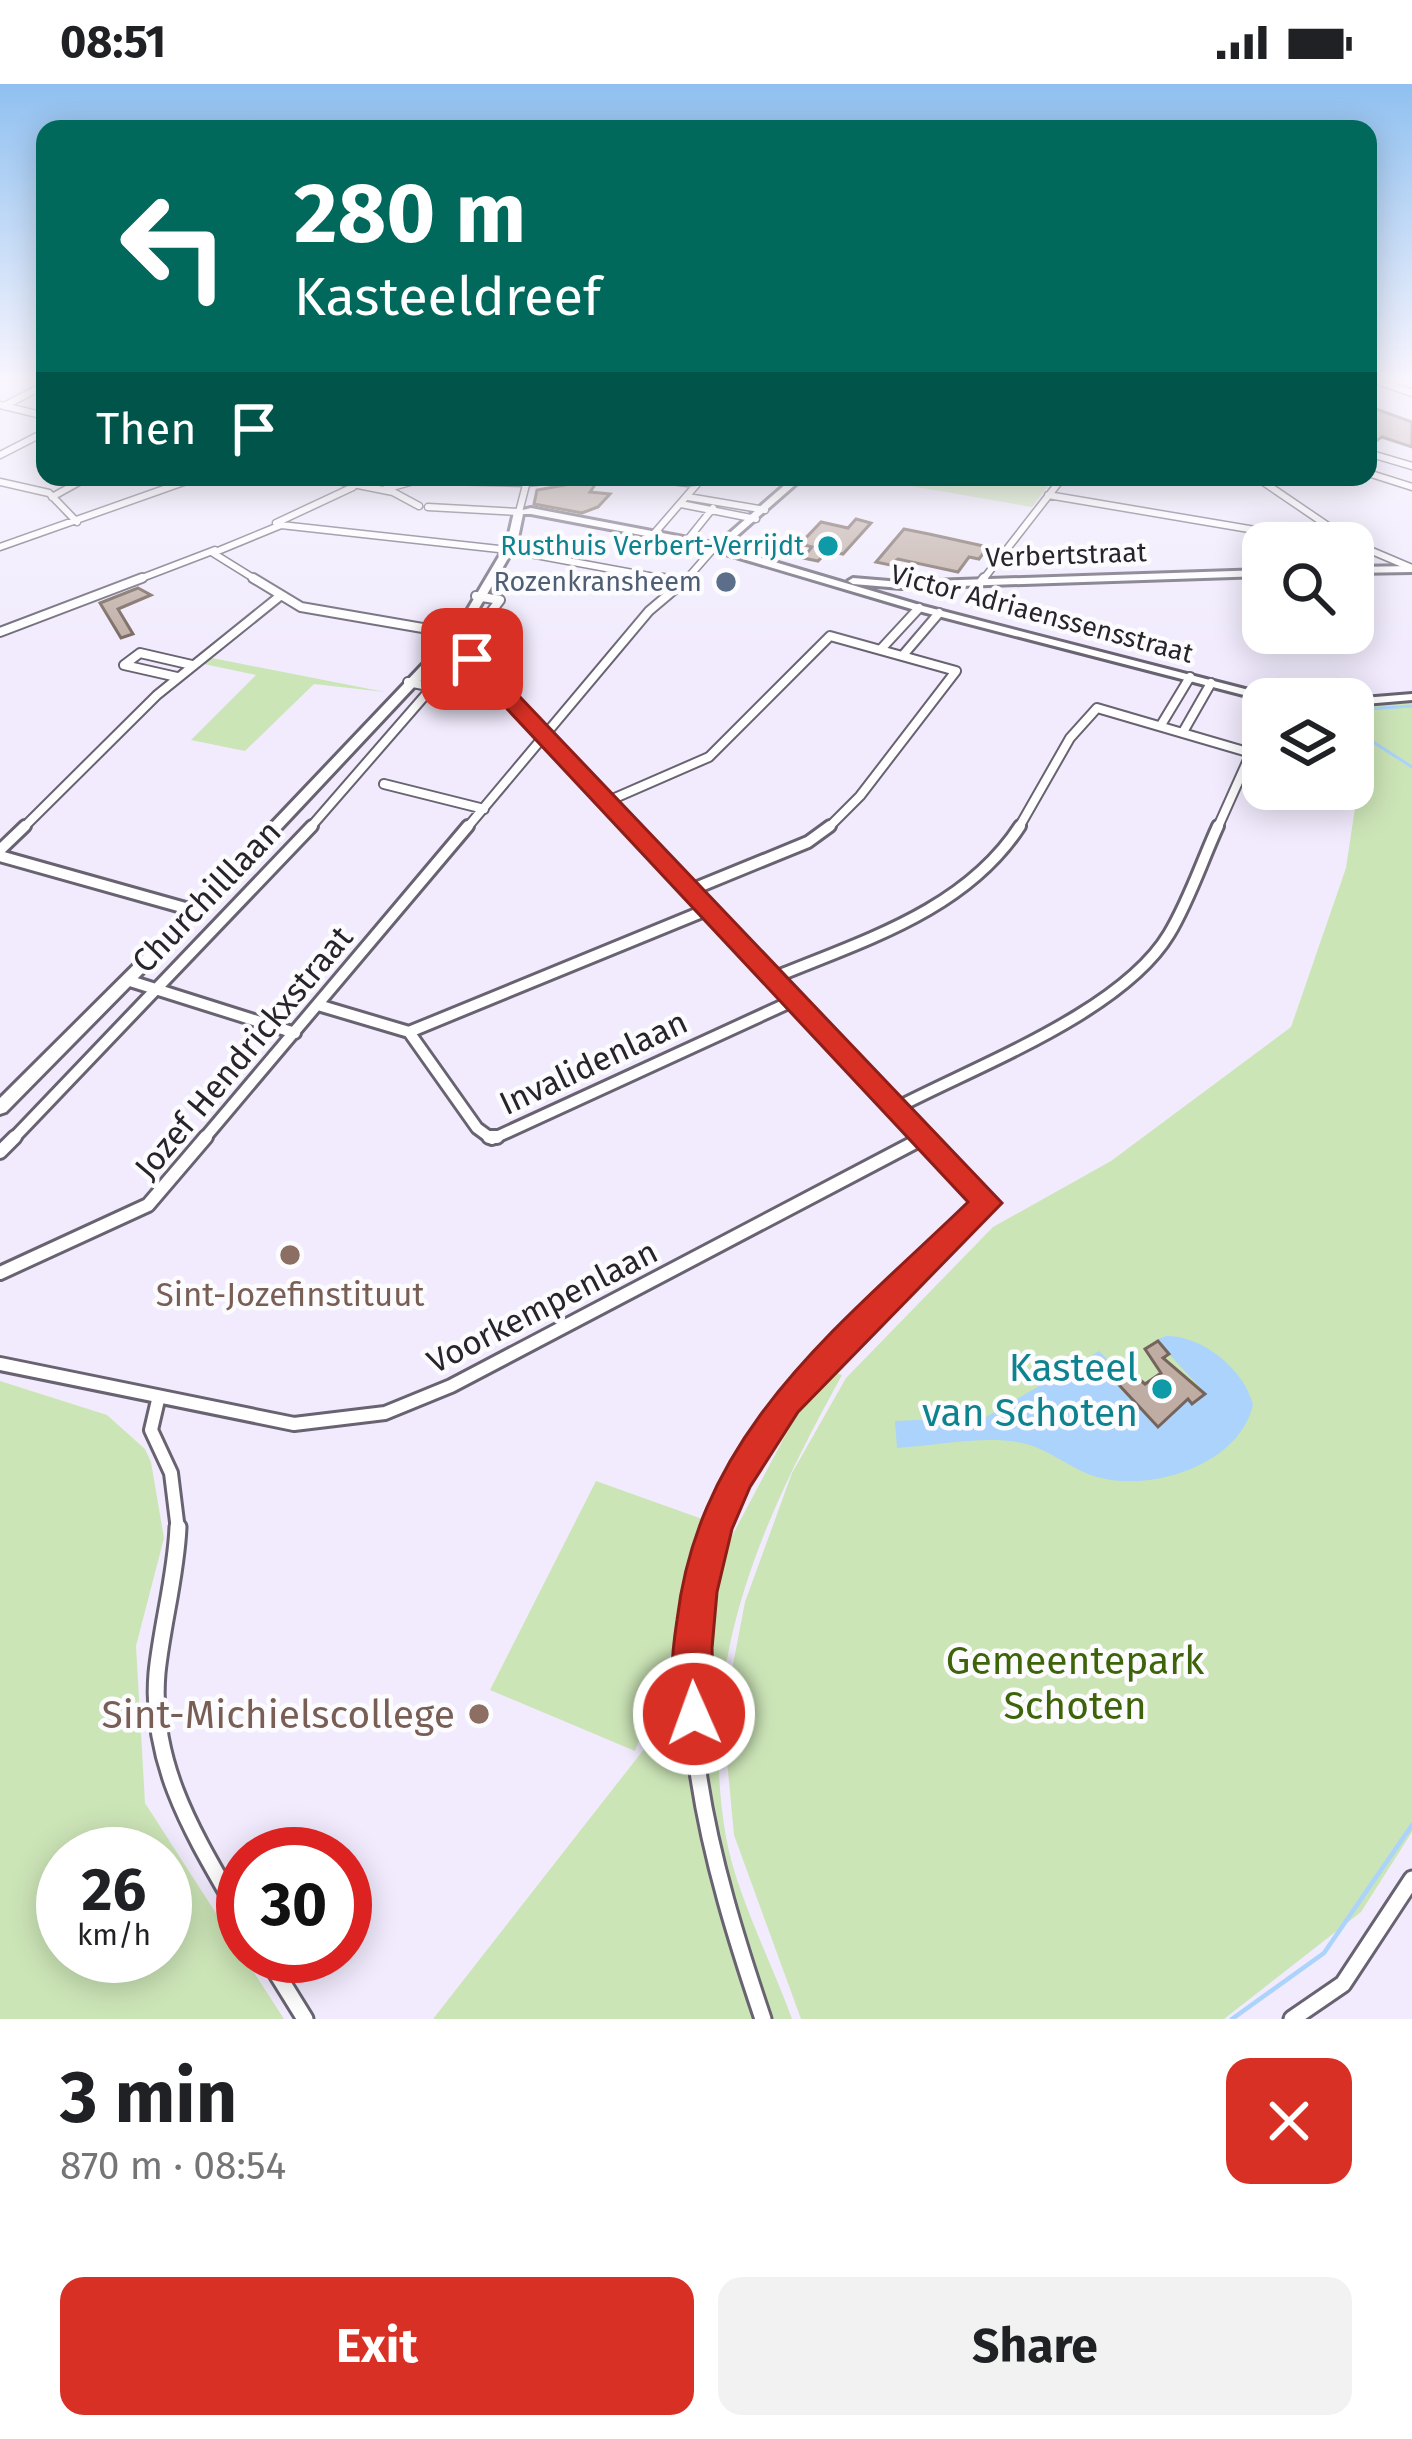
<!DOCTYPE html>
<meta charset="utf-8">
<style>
:root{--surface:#fff;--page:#f2f2f2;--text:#202124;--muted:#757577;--accent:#d93025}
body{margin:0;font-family:"Fira Sans",sans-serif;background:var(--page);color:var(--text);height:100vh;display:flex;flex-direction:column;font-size:45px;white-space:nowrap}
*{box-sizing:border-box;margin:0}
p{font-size:39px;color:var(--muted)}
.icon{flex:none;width:66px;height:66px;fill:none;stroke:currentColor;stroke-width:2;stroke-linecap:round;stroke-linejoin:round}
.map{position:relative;height:1935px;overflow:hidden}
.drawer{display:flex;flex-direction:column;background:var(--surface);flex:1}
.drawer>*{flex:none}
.banner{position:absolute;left:36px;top:36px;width:1341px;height:366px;border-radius:24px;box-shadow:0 6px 30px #0003;background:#00695c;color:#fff;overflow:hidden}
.buttons{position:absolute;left:1242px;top:438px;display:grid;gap:24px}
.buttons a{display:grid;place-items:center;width:132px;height:132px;border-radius:24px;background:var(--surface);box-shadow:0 6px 30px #0003;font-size:60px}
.speed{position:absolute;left:36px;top:1743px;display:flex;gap:24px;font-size:60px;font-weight:700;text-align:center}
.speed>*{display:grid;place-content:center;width:156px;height:156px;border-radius:50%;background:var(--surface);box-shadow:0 6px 30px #0003;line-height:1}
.speed small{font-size:30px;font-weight:400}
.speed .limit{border:18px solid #d22;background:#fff;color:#111}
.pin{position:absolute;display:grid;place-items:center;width:102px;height:102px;color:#fff;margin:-51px;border-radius:24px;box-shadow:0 6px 18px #0006}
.me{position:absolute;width:132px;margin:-66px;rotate:358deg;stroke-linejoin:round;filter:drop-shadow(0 0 9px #0008)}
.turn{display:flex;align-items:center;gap:42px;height:252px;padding:0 60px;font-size:54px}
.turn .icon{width:156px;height:156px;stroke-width:2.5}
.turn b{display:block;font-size:84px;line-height:102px}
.then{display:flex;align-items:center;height:114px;padding:0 60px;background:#0003;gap:24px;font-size:45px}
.round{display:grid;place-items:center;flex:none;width:126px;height:126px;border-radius:24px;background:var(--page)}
.overview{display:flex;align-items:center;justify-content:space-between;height:204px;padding:0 60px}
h1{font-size:72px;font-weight:700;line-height:90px}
.primary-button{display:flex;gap:24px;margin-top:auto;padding:24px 60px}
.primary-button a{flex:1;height:138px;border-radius:24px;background:var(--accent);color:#fff;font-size:48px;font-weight:700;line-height:138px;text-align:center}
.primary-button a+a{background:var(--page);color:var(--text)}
.status{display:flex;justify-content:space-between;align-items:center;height:84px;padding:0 60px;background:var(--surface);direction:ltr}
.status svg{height:33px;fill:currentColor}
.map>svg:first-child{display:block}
.green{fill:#cce5b7;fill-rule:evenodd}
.water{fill:#abd3fc}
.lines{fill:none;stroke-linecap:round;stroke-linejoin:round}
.stream-far1{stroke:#abd3fc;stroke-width:3}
.stream{stroke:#abd3fc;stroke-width:4.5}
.building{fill:#bfada4;stroke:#74645b;stroke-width:3}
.street-far4-casing{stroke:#686271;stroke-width:9}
.street-far3-casing{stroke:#686271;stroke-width:12}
.street-far2-casing{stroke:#686271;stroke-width:16}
.street-far1-casing{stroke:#686271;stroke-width:18}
.street-casing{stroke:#686271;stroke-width:21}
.secondary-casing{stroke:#686271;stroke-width:6}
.street-far4{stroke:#fff;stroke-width:6}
.street-far3{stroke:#fff;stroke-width:8}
.street-far2{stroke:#fff;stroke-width:10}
.street-far1{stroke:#fff;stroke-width:12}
.street{stroke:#fff;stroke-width:15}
.secondary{fill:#fff;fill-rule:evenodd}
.route{fill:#d93025;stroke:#8d1f18;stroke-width:3}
.culture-dot{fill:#0f9aa8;stroke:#fcfbfe;stroke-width:4.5}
.service-dot{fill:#5c6f8a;stroke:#fcfbfe;stroke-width:4.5}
.education-dot{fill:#8d6e63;stroke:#fcfbfe;stroke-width:4.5}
.labels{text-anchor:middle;stroke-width:9;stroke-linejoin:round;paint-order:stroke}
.far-culture-label{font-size:27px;fill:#0d838f;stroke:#fcfbfe;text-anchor:end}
.far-street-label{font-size:27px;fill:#27242b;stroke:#fcfbfe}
.far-service-label{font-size:27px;fill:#4e5e75;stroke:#fcfbfe;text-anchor:end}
.street-label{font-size:33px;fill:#27242b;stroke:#fcfbfe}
.education-label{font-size:33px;fill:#785e54;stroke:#fcfbfe}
.near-culture-label{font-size:39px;fill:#0d838f;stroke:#fcfbfe;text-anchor:end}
.near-park-label{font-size:39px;fill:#3e640a;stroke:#fcfbfe}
.near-education-label{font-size:39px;fill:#785e54;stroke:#fcfbfe;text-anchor:end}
</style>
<div class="status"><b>08:51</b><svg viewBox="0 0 49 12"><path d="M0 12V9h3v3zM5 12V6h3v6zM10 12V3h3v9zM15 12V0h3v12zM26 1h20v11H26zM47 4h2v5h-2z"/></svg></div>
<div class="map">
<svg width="1412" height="1935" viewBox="0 0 1412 1935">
<rect width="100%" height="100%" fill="#f1ebfd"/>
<path class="green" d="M859 393H1054L1032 423Z
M212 574 385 608 314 600 245 667 191 656 256 591 204 580Z
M1412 618V1748L1361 1828 1224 1935H801L734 1751 723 1633 745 1518 792 1389 846 1294 993 1143 1111 1077 1291 943 1346 784 1362 677 1353 673V622Z
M821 1284 842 1291C761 1438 696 1580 726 1753 736 1810 772 1879 792 1935H433L666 1637 732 1452Z
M0 1297 107 1331 145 1365 151 1378 164 1454 136 1562 145 1719 284 1935H0ZM63 1770H165V1872H63Z
M596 1397 719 1441 635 1667 490 1606Z"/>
<path class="water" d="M1166 1252C1202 1251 1245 1286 1253 1321 1239 1380 1155 1407 1101 1394 1071 1387 1049 1363 1017 1358 980 1352 935 1362 897 1364L895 1337 986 1333 1099 1267 1112 1280 1109 1289 1159 1342 1188 1315 1193 1319 1205 1309 1156 1256Z"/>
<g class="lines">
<path class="stream-far1" d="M1353 626 1412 622
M1353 645 1412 683"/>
<path class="stream" d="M1232 1935 1324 1869 1412 1741"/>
</g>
<path class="building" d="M1368 322 1412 338V363L1382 353 1368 362Z
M599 395 590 408 610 410 598 423 582 429 534 420 537 406Z
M856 435 871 439 843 470 828 467 818 477 803 474 812 463 800 460 821 438 848 444Z
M904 445 929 450 988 463 979 475 969 473 958 488 898 475 890 481 876 478Z
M138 504 151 511 118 525 133 550 121 554 100 519Z
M1158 1257 1169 1270 1163 1274 1205 1310 1192 1320 1188 1315 1158 1343 1108 1289 1122 1281 1145 1300 1161 1289 1145 1265Z"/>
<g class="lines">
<g class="street-far4-casing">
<path id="street-far4" d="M1380 298 1412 309
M0 321 45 332
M4 322 45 301
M1368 369 1412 382
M0 371 45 348
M1368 389 1412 403
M318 393 393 408 419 422
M635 393 697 400 652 452
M1256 393 1353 459
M446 397 527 399 583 393
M0 398 49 409 77 438
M385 405 428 393
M1048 411 1332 459
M52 413 88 393
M688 413 765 426
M681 420 756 435
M428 423 519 428 527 397
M276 439 353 403
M685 459 713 424
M1353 459 1412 484
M0 463 198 393
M134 497 215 466
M258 497 213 469 281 441 508 466 676 497
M685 497 713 465
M982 497 1063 393"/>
</g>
<g class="street-far3-casing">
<path id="street-far3" d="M253 494 301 523 440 547 446 554
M660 494 683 498
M981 498 984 494
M476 512 500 516 478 545
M0 548 142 494
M882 564 919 524
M466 565 635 745
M904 570 939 529
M177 593 124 581 140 569 192 581
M1161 641 1190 593
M1183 648 1211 599
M384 700 484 725
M608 717 709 673 830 552 956 587 860 712 827 745
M22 745 157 611 280 512
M309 745 428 608V602L408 598
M466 745 649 527 688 494
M1018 745 1070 654 1097 624 1251 669 1217 745"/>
</g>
<g class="street-far2-casing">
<path id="street-far2" d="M632 742 927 1056
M0 766 25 742
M0 772 196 827
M693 805 808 758 830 742
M773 894C862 857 965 827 1020 742
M127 896 295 949
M318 921 409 948 477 1044 492 1055 797 915
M409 948 709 825
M900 1022C979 981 1123 927 1169 850 1189 817 1202 777 1218 742
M12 1056 312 742
M203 1056 468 742
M920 1056 925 1053"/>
</g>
<g class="street-far1-casing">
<path id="street-far1" d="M489 1053H497
M0 1068 15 1053
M0 1189 148 1121 206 1053
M0 1280 294 1340 385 1329 451 1302 925 1053
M158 1316 151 1346 171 1389 178 1446
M717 1446C772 1303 878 1221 987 1119L925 1053"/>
</g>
<g class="street-casing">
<path id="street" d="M178 1443C176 1492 162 1540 157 1589 149 1684 198 1757 243 1836
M718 1443C657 1599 712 1784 763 1935
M266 1872 305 1935
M1292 1935 1343 1900 1412 1795"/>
</g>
<g class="secondary-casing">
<path id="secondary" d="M794 393H804L731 457H725V453Z
M531 424 704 457 923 522 1276 613 1278 615 1263 616 915 526 699 462 531 430H523L517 459 465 548 477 555V559L465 569 447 568 201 830 6 1028 0 1030V1014L191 824 439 563 440 553 453 550 507 459 514 428ZM462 555 466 557 459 563 449 562V557Z
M1412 482V488L1353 489V483Z
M1263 486V492L901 504 853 500 848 497 853 494 901 498Z
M1412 610V616L1353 621 1351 615Z"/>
</g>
<use href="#street-far4" class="street-far4"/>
<use href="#street-far3" class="street-far3"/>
<use href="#street-far2" class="street-far2"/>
<use href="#street-far1" class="street-far1"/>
<use href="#street" class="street"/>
<use href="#secondary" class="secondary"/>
</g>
<linearGradient id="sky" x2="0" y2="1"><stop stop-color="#8fc0f0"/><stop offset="0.52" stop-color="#f9f6fe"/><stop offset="1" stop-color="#f9f6fe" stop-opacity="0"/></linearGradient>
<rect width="1412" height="569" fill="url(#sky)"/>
<path class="route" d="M465 571H480L1002 1119 798 1328 750 1403 732 1445 717 1508 712 1564 714 1630 708 1644 694 1650 680 1644C667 1613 672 1569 677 1536 700 1345 839 1243 968 1118L465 580Z"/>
<g class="culture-dot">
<circle cx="828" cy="462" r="12"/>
<circle cx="1162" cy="1305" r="12"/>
</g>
<circle class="service-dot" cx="726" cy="498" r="12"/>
<g class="education-dot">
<circle cx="290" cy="1171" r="12"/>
<circle cx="479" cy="1630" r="12"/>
</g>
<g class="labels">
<g class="far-culture-label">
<text x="804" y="471">Rusthuis Verbert-Verrijdt</text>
</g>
<g class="far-street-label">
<text transform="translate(1066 471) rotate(-2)" y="9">Verbertstraat</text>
<text transform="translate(1042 530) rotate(15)" y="9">Victor Adriaenssensstraat</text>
</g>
<g class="far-service-label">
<text x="702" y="507">Rozenkransheem</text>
</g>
<g class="street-label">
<text transform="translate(206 812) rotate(-46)" y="12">Churchilllaan</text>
<text transform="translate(243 968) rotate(-50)" y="12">Jozef Hendrickxstraat</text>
<text transform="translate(593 978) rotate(-25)" y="12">Invalidenlaan</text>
<text transform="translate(542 1222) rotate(-27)" y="12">Voorkempenlaan</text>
</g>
<g class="education-label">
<text x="290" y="1222">Sint-Jozefinstituut</text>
</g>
<g class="near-culture-label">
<text x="1138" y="1297">Kasteel<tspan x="1138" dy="45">van Schoten</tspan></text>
</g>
<g class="near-park-label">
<text x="1075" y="1590">Gemeentepark<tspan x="1075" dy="45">Schoten</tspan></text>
</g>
<g class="near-education-label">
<text x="455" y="1644">Sint-Michielscollege</text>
</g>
</g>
</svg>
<div class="buttons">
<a><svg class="icon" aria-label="search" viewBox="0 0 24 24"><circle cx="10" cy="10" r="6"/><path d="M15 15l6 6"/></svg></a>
<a><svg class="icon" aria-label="layers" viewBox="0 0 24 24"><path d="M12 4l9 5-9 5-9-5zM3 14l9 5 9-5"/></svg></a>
</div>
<div class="speed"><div>26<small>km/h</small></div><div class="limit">30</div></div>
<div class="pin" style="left:472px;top:575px;background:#d93025"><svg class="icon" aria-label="arrive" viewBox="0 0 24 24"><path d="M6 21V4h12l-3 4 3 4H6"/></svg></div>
<svg class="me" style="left:694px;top:1630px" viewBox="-20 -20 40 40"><circle r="17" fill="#d93025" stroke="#fff" stroke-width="3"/><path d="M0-11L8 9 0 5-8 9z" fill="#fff"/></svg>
<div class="banner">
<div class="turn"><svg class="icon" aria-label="left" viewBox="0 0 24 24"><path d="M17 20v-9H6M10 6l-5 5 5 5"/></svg><div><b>280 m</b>Kasteeldreef</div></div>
<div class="then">Then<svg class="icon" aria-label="arrive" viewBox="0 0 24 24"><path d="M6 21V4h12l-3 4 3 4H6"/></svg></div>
</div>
</div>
<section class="drawer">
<div class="overview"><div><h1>3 min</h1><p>870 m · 08:54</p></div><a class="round" style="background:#d93025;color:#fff"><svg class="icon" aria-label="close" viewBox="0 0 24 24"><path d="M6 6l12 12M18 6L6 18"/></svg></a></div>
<div class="primary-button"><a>Exit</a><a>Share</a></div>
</section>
